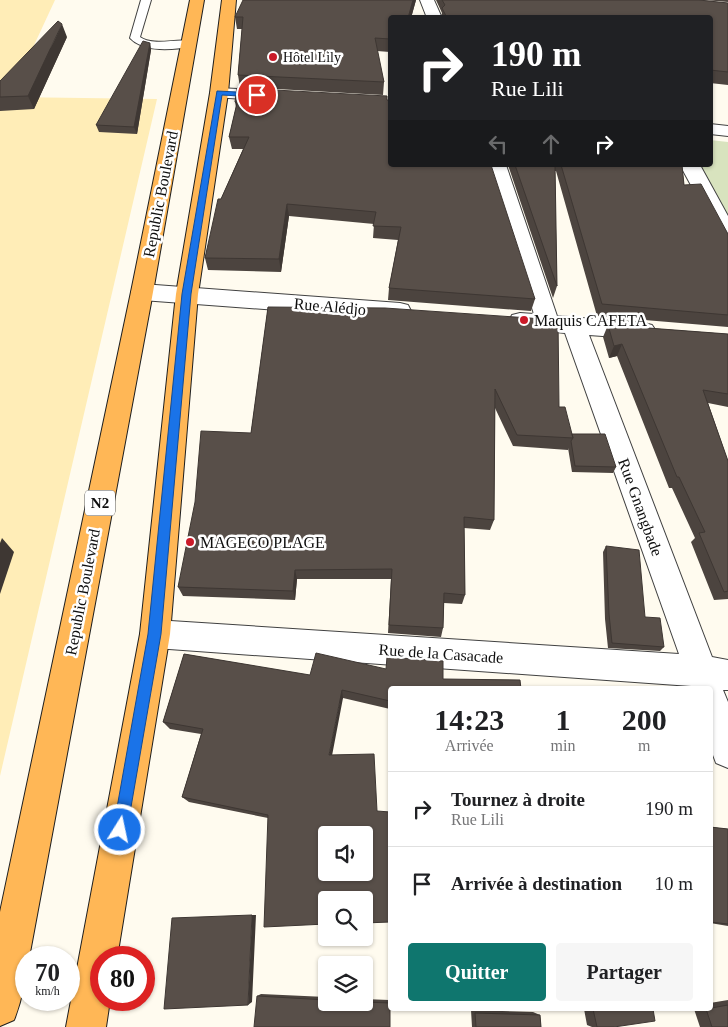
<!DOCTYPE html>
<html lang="fr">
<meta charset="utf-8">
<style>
:root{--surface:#fff;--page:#f6f6f6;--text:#202124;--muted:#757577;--line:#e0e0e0;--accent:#0f766e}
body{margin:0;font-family:Georgia,serif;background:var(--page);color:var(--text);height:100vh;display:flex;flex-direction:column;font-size:19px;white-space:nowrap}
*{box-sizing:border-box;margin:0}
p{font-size:16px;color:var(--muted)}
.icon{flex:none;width:28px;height:28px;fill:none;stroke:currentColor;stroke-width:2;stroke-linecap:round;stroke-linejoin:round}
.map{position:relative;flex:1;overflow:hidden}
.details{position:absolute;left:388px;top:686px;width:325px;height:325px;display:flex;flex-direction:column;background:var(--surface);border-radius:5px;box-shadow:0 1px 4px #0004}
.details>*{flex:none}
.guide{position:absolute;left:388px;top:15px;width:325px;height:152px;border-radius:5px;box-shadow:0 1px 4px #0004;background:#202124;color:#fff;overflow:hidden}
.tools{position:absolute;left:318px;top:826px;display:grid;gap:10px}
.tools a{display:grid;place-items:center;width:55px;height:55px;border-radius:5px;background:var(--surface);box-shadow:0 1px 4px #0004;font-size:25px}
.speed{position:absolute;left:15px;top:946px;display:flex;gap:10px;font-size:25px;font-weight:700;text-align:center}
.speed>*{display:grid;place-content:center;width:65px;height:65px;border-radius:50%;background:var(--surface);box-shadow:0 1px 4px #0004;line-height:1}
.speed small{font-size:12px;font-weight:400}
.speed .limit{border:8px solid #d22;background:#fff;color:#111}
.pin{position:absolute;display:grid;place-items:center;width:42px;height:42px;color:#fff;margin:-21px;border:2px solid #fff;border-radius:50%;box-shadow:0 1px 5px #0007}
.me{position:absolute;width:55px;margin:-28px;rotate:10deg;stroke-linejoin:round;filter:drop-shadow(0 0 4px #0008)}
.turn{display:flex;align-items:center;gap:18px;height:105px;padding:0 20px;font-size:22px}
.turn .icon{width:65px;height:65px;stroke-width:2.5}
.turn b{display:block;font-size:35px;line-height:42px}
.lanes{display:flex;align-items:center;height:48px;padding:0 20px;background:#0003;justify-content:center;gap:25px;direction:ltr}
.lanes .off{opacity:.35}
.eta{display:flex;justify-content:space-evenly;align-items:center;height:85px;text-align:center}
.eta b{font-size:30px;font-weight:800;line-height:35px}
.button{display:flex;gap:10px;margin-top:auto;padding:10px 20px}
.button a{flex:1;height:58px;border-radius:5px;background:var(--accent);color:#fff;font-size:20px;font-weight:800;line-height:58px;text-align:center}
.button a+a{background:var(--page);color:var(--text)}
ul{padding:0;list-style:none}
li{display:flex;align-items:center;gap:15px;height:75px;padding:0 20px;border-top:1px solid var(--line)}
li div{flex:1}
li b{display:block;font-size:19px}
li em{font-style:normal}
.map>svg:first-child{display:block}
.sand{fill:#ffedb7}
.cemetery{fill:#d8e3be}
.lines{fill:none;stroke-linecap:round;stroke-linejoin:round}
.service-casing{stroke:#414141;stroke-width:2}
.minor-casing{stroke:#414141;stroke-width:2}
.trunk-casing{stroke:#1f1f1f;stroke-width:2}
.service{fill:#fff;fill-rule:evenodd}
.minor{fill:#fff;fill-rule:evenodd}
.trunk{fill:#ffb756;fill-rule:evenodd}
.wall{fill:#4c443f}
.shaded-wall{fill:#3e3733}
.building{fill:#584f49;stroke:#3e3733;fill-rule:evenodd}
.route{fill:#1a73e8;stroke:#114b97}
.poi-dot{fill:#ca1a28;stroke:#fff;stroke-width:2}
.labels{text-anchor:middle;stroke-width:5;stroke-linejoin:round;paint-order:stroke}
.far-poi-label{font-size:14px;fill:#0e0e0e;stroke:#fff;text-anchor:start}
.shield{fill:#fff;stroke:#565656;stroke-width:1}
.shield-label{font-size:15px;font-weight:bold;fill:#0e0e0e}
.street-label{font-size:16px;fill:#0e0e0e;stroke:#fff}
.poi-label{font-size:16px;fill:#0e0e0e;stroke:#fff;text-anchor:start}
</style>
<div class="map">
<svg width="728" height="1027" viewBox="0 0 728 1027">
<rect width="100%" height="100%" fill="#fffbef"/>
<path class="sand" d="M0 0H55L10 97 157 99 0 776Z"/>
<path class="cemetery" d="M710 140 728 142V225L695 165H710Z"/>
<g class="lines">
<g class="service-casing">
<path id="service" d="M141 0H151L140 37C156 48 184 35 194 44L193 46C174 50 144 53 130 38Z"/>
</g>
<g class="minor-casing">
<path id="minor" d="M420 0H434L442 18H427Z
M219 88 273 91 279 92 282 96 279 100 273 101 213 97 210 93 213 89Z
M710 124 728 126V136L710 134Z
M486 165H506L557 316 644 323 652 325 656 331 652 337 644 339 589 335 712 657 728 660V690H723L728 702V768L716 763 710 747V689H692L691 686 155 648 144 644 140 634 144 624 155 620 679 654 565 333 512 327 509 321 512 315 520 313 534 314Z
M680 165H700L728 216V242L721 240 718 235Z
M142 284 400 303 408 305 411 311 408 317 400 319 142 300 134 297 131 292 134 287Z"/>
</g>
<g class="trunk-casing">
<path id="trunk" d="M190 0H204L153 292 29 958H26C26 979 22 1000 14 1020L0 1026V912L131 292Z
M222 0H236L228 93 198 294 170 634 117 958H101V1000H110L106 1027H66L140 634 176 294 210 93Z"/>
</g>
<use href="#service" class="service"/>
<use href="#minor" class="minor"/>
<use href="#trunk" class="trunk"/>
</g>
<path class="wall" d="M416 0 411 18H390V52L377 51 384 82 383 95 240 87 238 75 242 29H237L235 17Z
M436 0H699L728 3V85L710 83V18H441L442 13Z
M704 0H728V2Z
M67 37 34 109 0 111V81Z
M150 43 151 50 137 134 99 132 96 125Z
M387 100 535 299 531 311 388 300 389 288 398 240 373 238 374 224 289 216 281 272 208 270 205 258 221 199 243 149H232L229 137 236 107 235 102Z
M508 165H682L684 185 728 234V327L597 316 556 171H555L557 286 553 298Z
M268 307 559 407 572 434 616 467 613 473 572 472 568 448V450L513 446 495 408 494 520 490 530 464 528 465 595 462 604 444 603 443 628 441 637 388 633 391 579H297L295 600 183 596 178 587 251 433Z
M608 325 728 334V407L708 403 728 461V599L714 600 691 542 695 538 672 488H669L617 356 609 358 603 337Z
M606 546 645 617 664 647 660 651 608 648 605 619 603 552Z
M184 654 390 689V709L343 698 268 818 189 802 182 797 201 734 170 729 163 722Z
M710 827 728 829V926L710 923Z
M261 994 326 997V1002H364V999L389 1000 390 1003V1027L257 996Z
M728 1000V1027H700L694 1009H710V1003Z
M584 1009H653L597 1027H592L587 1025Z
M471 1010 533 1012 540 1015 541 1027H472Z"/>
<path class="shaded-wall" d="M413 0H416L411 18H408Z
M62 24 67 37 34 109 28 96Z
M150 43 151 50 137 134 134 127Z
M287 204 289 216 281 272 279 259Z
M622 344 617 356 609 358 614 346Z
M2 538 14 552 0 594V543Z
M295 570 297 579 295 600 293 591Z
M342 690 343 698 331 761 329 755Z
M252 915H256L252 1002 248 1005Z"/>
<path class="building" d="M243 0H413L408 18H390V39L375 38 384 82 238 75 243 17H235Z
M442 0H699L728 3V72L710 70V18H447L442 8 445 5Z
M58 21 62 24 28 96 0 97V81Z
M143 41 150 43 134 127 96 125Z
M237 88 387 96V100H390V165H491L535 299 389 288 401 227 373 226 376 212 287 204 279 259 205 258 218 199H221L249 137H229L237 103 235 102Z
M515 165H555L557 286Z
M561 165H682L684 185 701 184 728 234V315L602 304Z
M268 307 385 308 558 320 559 407H565L573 438 517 435 495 389 494 520 464 517 465 595 444 593 443 628 389 625 392 569 295 570 293 591 178 587 195 502 201 431 251 433Z
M608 325 728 334V394L703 390 728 461V591L724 592 699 533 705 532 679 477H677L622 344 614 346Z
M572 434H605L616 467 575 466 571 441 573 438Z
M606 546 639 550 645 617 660 618 664 647 612 643 609 614Z
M316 653 386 669 387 657 443 661V679L520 680 521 689H390V701L342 690 329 755 374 754 377 811 390 812V922L364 923V900H326V924L264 927 268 815 182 797 203 729 163 722 184 654 310 675ZM326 835H364V872H326Z
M710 827 728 829V924L710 922Z
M252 915 248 1005 164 1009 172 918Z
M257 996 326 1000V1002H364L390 1003V1027H254Z
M728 1005V1027H712L706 1009Z
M593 1009H653L655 1021 614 1027H597Z
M475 1013 540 1015 541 1027H476Z"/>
<path class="route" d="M217 91 257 93 261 95 257 97 222 95 191 294 161 634 127 830 125 835 120 838 115 835 113 830 148 634 182 294Z"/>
<g class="poi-dot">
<circle cx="273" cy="57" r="5"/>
<circle cx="524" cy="320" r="5"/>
<circle cx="190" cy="542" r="5"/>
</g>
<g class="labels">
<g class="far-poi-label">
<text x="283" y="62">Hôtel Lily</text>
</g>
<rect class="shield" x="85" y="490.5" width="30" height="25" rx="4"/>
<g class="shield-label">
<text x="100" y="508">N2</text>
</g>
<g class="street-label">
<text transform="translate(160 194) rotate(-79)" y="6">Republic Boulevard</text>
<text transform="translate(330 306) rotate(5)" y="6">Rue Alédjo</text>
<text transform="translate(641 507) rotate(70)" y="6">Rue Gnangbade</text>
<text transform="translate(82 592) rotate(-79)" y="6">Republic Boulevard</text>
<text transform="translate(441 653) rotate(4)" y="6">Rue de la Casacade</text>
</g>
<g class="poi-label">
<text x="534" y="326">Maquis CAFETA</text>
<text x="200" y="548">MAGECO PLAGE</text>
</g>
</g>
</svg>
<div class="tools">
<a><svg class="icon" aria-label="sound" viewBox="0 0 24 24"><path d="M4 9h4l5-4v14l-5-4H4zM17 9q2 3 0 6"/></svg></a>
<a><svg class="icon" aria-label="search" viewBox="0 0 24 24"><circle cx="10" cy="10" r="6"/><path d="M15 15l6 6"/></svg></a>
<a><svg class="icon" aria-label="layers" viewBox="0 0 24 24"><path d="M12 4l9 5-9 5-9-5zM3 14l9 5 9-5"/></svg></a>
</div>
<div class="speed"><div>70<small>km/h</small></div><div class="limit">80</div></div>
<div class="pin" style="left:257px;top:95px;background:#d93025"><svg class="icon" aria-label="arrive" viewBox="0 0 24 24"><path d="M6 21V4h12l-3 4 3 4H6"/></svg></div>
<svg class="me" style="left:120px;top:830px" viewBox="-20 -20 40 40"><circle r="17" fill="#1a73e8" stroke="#fff" stroke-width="3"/><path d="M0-11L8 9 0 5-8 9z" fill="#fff"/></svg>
<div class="guide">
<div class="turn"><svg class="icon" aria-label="right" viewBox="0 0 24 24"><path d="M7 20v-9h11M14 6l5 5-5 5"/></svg><div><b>190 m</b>Rue Lili</div></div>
<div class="lanes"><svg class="icon off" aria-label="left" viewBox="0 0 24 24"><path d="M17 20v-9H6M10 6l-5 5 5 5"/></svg><svg class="icon off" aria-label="ahead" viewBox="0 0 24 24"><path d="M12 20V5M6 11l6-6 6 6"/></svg><svg class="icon" aria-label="right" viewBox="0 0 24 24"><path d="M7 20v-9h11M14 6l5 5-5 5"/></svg></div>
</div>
<section class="details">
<div class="eta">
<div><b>14:23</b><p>Arrivée</p></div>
<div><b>1</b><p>min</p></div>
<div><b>200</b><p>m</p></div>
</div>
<ul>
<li><svg class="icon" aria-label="right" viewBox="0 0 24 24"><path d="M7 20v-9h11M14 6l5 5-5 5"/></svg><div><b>Tournez à droite</b><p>Rue Lili</p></div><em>190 m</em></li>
<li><svg class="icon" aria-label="arrive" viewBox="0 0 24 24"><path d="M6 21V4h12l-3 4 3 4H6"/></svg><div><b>Arrivée à destination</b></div><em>10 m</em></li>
</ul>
<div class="button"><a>Quitter</a><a>Partager</a></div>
</section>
</div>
